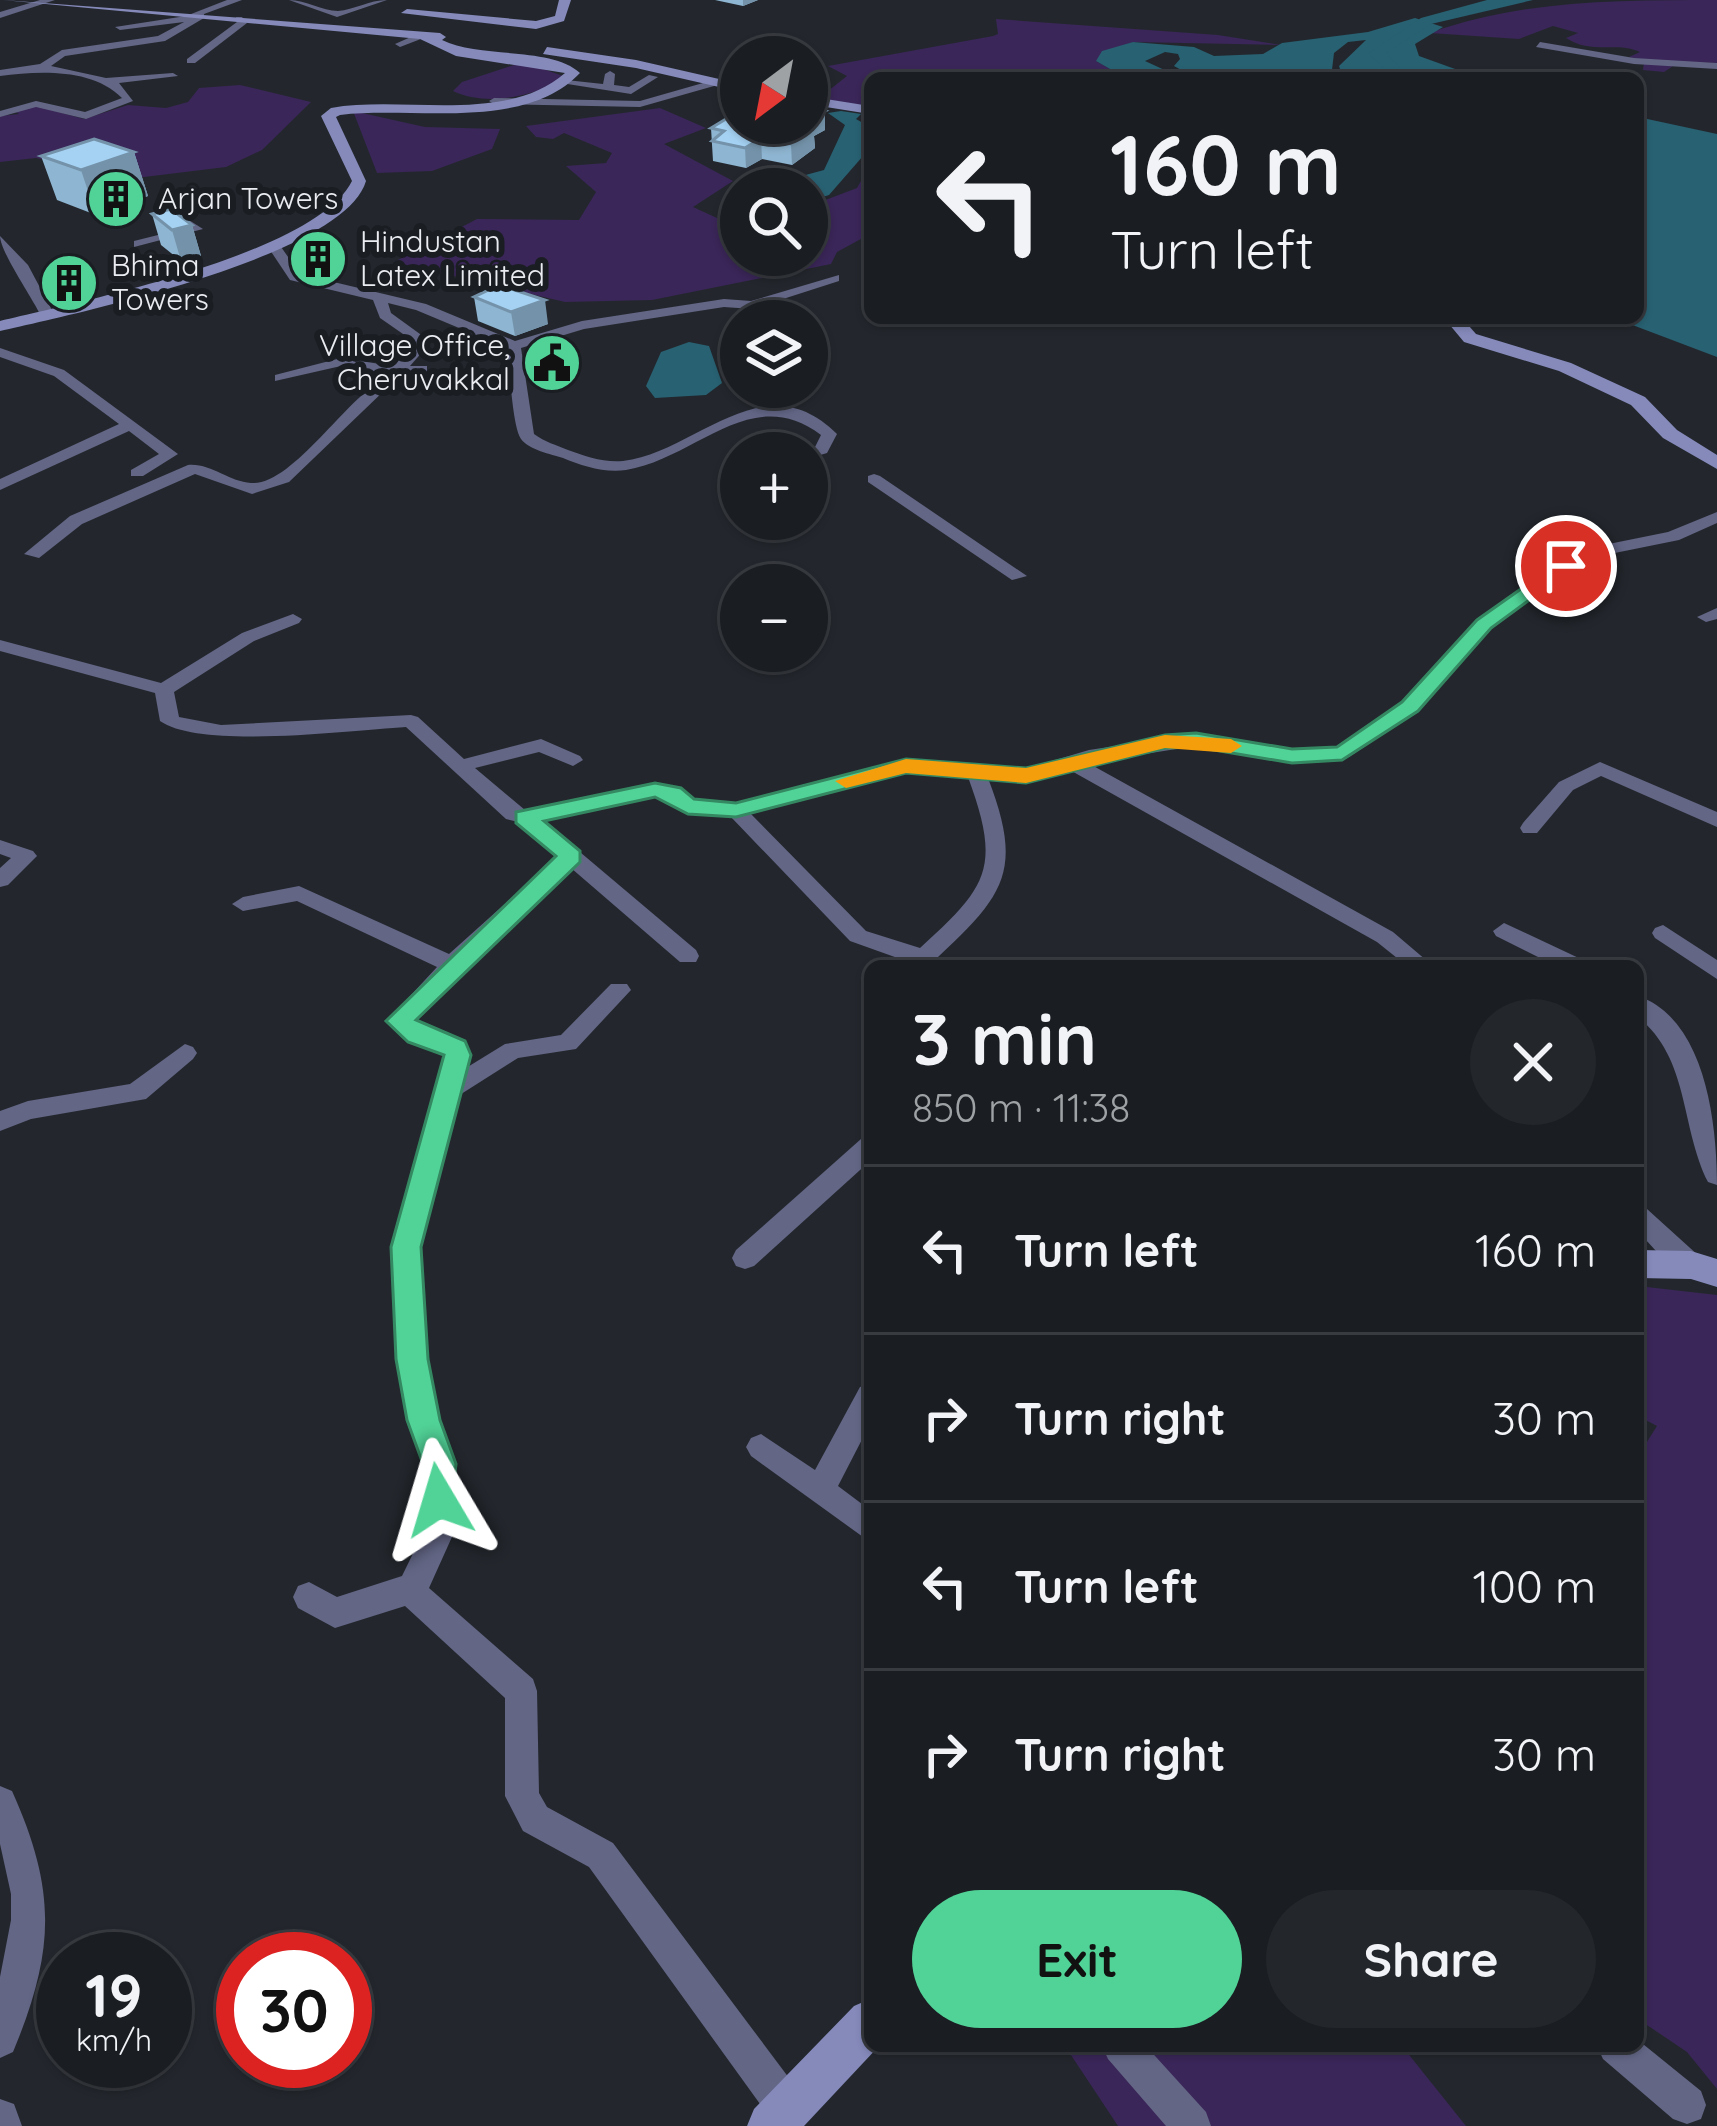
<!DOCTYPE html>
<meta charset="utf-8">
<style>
:root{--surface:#1a1d22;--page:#23262a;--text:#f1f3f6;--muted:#9fa2a5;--line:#383b40;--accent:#51d397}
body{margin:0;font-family:Quicksand,sans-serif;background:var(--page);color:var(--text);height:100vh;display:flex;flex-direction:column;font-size:45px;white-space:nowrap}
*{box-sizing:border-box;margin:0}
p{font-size:39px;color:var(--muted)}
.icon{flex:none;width:66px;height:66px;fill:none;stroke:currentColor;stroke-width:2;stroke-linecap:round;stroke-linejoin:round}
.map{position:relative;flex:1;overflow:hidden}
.side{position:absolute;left:864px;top:960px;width:780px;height:1092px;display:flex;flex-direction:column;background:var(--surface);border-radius:18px;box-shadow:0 3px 9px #0004,0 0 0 3px var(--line)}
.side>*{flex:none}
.banner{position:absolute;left:864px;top:72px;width:780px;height:252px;border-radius:18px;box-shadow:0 3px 9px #0004,0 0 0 3px var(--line);background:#1a1d22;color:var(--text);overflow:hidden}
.needle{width:78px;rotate:212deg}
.tools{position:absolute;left:720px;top:36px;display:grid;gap:24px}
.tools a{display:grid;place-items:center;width:108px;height:108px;border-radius:50%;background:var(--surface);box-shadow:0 3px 9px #0004,0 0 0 3px var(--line);font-size:60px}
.speed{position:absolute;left:36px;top:1932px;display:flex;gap:24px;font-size:60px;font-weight:700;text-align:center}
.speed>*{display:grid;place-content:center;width:156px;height:156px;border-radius:50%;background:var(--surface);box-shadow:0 3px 9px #0004,0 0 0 3px var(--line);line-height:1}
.speed small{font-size:30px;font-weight:400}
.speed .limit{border:18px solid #d22;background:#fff;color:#111}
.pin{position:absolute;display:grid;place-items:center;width:102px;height:102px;color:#fff;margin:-51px;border:6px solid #fff;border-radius:50%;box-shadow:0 3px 12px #0007}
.me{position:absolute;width:132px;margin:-66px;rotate:353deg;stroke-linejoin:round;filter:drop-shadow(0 0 9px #0008)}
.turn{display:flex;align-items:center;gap:42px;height:252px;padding:0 48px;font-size:54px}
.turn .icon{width:156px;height:156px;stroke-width:2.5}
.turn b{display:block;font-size:84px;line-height:102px}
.round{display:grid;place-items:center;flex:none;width:126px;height:126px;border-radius:63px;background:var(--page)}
.head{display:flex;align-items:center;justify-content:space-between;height:204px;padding:0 48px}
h1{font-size:72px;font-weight:700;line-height:90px}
.action{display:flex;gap:24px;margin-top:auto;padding:24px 48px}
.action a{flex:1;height:138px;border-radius:72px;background:var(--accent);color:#111;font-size:48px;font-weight:700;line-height:138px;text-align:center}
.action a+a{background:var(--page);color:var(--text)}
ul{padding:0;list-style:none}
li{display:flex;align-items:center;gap:36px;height:168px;padding:0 48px;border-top:3px solid var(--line)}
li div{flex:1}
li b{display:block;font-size:45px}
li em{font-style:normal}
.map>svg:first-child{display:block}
.green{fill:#3a2658}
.water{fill:#286172}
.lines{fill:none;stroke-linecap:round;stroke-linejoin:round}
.river{fill:#286172;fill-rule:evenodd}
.street{fill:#636685;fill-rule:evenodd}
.secondary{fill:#858abb;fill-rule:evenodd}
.wall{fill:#8eb5d1}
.shaded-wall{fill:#7493aa}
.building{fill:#a5d2f3;stroke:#7493aa;stroke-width:3}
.route{fill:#51d397;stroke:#358962;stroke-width:3}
.slow{fill:#f59e0b}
.labels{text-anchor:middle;stroke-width:12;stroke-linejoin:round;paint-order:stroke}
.far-poi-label{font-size:30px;fill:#eaecf1;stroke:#1a1e23;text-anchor:start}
</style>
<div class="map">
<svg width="1717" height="2126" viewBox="0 0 1717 2126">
<rect width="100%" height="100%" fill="#23272d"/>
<path class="green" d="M1717 0V63L1679 62 1664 72 1643 70 1644 62 1629 57 1640 52C1616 41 1592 55 1566 38L1578 33 1553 26 1519 39 1430 33C1520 0 1620 0 1717 0Z
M996 19 1218 35 1281 45 1133 42 1096 61 1124 77 1024 71 977 75 980 78H870V106L818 99 847 76 828 66 993 36 998 34Z
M523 62 566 77C535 97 486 107 453 91L462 82Z
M240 85 311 102 262 150 226 167 136 178 36 158 0 162V116L19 114 13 110 33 105 84 119 128 105 166 108 188 102 199 88Z
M660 108 706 128 664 144 733 181 693 207 741 229V255H807V207L857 188 870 165V234L837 252 831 264 652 300 565 302 394 262 477 219 579 220 596 192 566 166 606 163 612 153 564 133 553 139 536 137 526 126Z
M353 111 425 127 500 129 492 149 432 171 377 173Z
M1638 1286 1717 1295V2089L1687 2052 1638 2019V1456L1657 1426 1638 1416Z
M1065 2046H1402L1466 2126H1118Z"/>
<path class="water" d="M1415 18 1443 27 1415 44 1419 56 1480 78H1343L1339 66 1366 40 1348 42 1334 53 1331 78H1196L1174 66 1180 59 1178 54 1165 52 1145 61 1182 78 1124 77 1096 61 1102 51 1133 42 1194 47 1214 56 1263 54 1282 43 1368 32Z
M841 111 861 114 856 119 870 127V148L829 195 807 202V189H754L824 170 845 125 828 113Z
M1638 117 1717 134V357L1614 318H1638Z
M689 342 709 346 722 383 706 395 655 398 646 386 661 352Z"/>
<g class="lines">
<path class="river" d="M1487 0H1533L1431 24 1386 53 1410 78H1393L1369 53 1421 18Z"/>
<path class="street" d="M40 0H55L0 18V12Z
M227 0H242L204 14V18L165 41 65 56 51 66 106 78 173 73 178 76 119 83 133 101 86 119 36 107 0 117V111L36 101 85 112 122 98C92 68 39 71 0 76V70L40 64 62 50 158 36 184 22 120 30 115 27 186 16Z
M289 0C306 0 322 11 338 11 354 10 369 0 387 0L337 17Z
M236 17H242L247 23 195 63H187V59L237 22Z
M422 32 426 37 400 47 395 44Z
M1540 42 1634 58 1717 63V69L1634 64 1536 47Z
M610 71 615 74 614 85 629 87 649 75 658 77 631 94 561 83 566 80 603 84 605 74Z
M717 79 721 84 640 107 494 104 489 101 494 98 640 101Z
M165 210H173L203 229 134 247V241L186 228 165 216Z
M0 236 28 265 54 314 52 317 40 314C31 296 0 251 0 236Z
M269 244H279L300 274 426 304 515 341 582 321 724 299 751 301 839 275V281L752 309 724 307 584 329 521 348 534 434C545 442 556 445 568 450 585 456 604 463 623 461 697 452 763 361 837 434L827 453 807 459V453H800L815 447 821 435C751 382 696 459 626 470 604 473 582 466 563 458 551 454 529 450 521 439 512 425 510 368 507 348L416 310 388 303 391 313 431 342 410 366H427V372L395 377 341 366 275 381V375L341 358 393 366 416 343 380 318 373 300 290 280 268 247Z
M155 255H165L194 276 182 279 155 261Z
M0 348 64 370 178 454 143 476H131V470L159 454 129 431 0 490V479L119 424 54 376 0 357Z
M383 380 390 384 388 387 289 482 252 494 195 474 82 524 39 558 24 554 70 516 188 465C211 463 229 482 251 483 292 486 346 398 383 380Z
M874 474 880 476 1027 576 1012 580 868 482V476Z
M741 484V494L732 493V487Z
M1717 512V523L1679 540 1590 558 1490 628 1417 711 1349 757 1292 762 1195 746 1088 763 1393 932 1433 966H1407L1377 942 1068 769 1026 781 988 778C1023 869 1006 894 938 957L942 966H920L850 941 730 816 688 812 655 796 542 820 696 950 699 956 696 962H680L571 868 460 971 414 1020 426 1029 464 1042 469 1055 466 1068 505 1044 561 1035 611 984H627L631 990 576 1049 518 1058 458 1096 419 1247 425 1359 437 1420 455 1464 456 1528 429 1588 533 1679 537 1691 539 1793 547 1807 613 1843 801 2094 806 2108 801 2122 790 2126 773 2122 589 1867 523 1831 505 1796V1698L405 1606 335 1628 298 1608 293 1597 298 1586 309 1582 337 1597 402 1576 426 1527 425 1464 409 1420 397 1359 393 1247 445 1055 410 1041 387 1021 437 967 297 901 243 911 232 904 243 897 299 886 449 954 558 856 518 822 506 819 406 727C352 730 201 750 160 721L155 693 0 651V640L161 683 242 633 293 614 302 619 299 623 254 641 174 692 179 717 221 725 411 715 418 717 464 759 541 739 580 756 583 760 573 766 539 752 475 768 525 810 655 784 680 789 693 800 736 803 906 760 1025 769 1089 750 1195 734 1292 750 1337 747 1403 703 1478 620 1579 550 1668 532ZM906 772 968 777C1001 867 989 886 920 948L866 931 750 813Z
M1717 608V619L1706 622 1697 617Z
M1600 762 1717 812V827L1601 776 1573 790 1537 833H1523L1520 828 1523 823 1559 782Z
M0 840 33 851 37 856 8 885 0 887V868L11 858 0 854Z
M1504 923 1583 960 1586 966H1556L1496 936 1493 931Z
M1663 925 1717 960V979L1655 938 1652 933 1655 928Z
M1638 996C1706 1019 1717 1125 1717 1185L1708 1182C1680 1126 1690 1059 1638 1017Z
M185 1044 193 1047 197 1053 193 1059 146 1099 31 1119 0 1131V1111L28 1101 130 1084Z
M870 1136V1161L754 1266 745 1269 736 1266 732 1258 736 1250 861 1139Z
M1638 1205 1647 1209 1700 1257 1704 1265 1700 1273C1676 1279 1655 1248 1638 1232Z
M870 1383V1424L838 1486 870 1510V1542L751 1456 746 1447 751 1438 761 1434 815 1470 860 1387Z
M0 1786 12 1791C57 1891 55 1951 13 2052L0 2058V1977L11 1920V1894L0 1844Z
M1638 2040 1701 2091 1706 2105 1701 2119 1687 2124 1673 2119 1603 2059 1597 2046H1638Z
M1102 2046H1146L1206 2112 1211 2126H1166L1108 2059Z
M0 2099 14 2104 22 2126H0Z"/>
<path class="secondary" d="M3 0 440 33 446 37 442 40C480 59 552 46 580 73 524 132 413 106 340 115L336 117 366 181C344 257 73 314 0 331V321C78 302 316 254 352 181L321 116 331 108C403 95 506 125 565 73L456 56 420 39Z
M559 0H571L564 21 536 29 401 13 407 9 536 21 555 16Z
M547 47 636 60 741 84V92L636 68 543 54Z
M807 96 870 106V114L807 104Z
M1444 318H1462L1476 334 1571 363 1645 397 1677 430 1717 455V469L1663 438 1631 405 1559 371 1464 342Z
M1638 1250 1691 1251 1717 1259V1287L1691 1279 1638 1278Z
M870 1999V2046H879L804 2126H747L754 2109 854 2006Z"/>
</g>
<path class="wall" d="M715 0H758L743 6Z
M711 128 825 130 814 136 815 148 792 165 762 159 746 168 713 161Z
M134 152 148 196 96 215 57 200 41 156Z
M152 214 192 225 201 256 181 261 161 245Z
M474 297 548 324 515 336 478 321Z"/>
<path class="shaded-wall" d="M743 0H758L743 6Z
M825 111V130L814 136 815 148 792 165 791 144 802 123H807V120Z
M761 138 762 159 746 168 745 148Z
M134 152 148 196 96 215 81 170Z
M192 225 201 256 181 261 172 230Z
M545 300 548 324 515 336 511 312Z"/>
<path class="building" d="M807 107 825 111 807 120Z
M741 110V123H802L800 124 814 128 791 144 761 138 745 148 712 141 724 131 711 128Z
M94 139 134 152 81 170 41 156Z
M171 209 192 225 172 230 152 214Z
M499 285 545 300 511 312 474 297Z"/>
<path class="route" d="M1559 562 1576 566 1491 628 1418 711 1342 760 1292 763 1196 747 1165 748 1026 783 906 773 736 817 688 814 655 797 544 821 580 851V862L416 1020 465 1041 471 1055 421 1247 428 1359 440 1420 456 1464 451 1511 439 1516 427 1511 423 1464 407 1420 396 1359 391 1247 444 1055 408 1042 386 1021 556 856 516 823V812L655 783 681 788 694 799 736 803 906 759 1026 768 1165 735 1196 733 1292 749 1337 747 1402 702 1477 620Z"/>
<path class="slow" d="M1165 735 1231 739 1242 746 1231 753 1165 748 1026 783 906 773 846 788 835 781 906 759 1026 768Z"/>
<defs>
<g id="building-disc" transform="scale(3)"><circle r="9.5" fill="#51d397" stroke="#1a1e23"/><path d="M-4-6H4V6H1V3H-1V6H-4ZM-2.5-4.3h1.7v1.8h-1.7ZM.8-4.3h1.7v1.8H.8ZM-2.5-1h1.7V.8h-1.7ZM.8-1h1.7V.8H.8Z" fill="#111"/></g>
<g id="civic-disc" transform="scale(3)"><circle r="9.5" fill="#51d397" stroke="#1a1e23"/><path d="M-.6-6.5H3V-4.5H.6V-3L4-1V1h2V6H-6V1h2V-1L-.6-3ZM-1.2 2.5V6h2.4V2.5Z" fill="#111"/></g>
</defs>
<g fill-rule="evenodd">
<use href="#building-disc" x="116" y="199"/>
<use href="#building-disc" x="318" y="259"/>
<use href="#building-disc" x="69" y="283"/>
<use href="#civic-disc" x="552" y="363"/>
</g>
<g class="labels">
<g class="far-poi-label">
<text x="158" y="209">Arjan Towers</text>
<text x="360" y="252">Hindustan<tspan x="360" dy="34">Latex Limited</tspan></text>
<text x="111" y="276">Bhima<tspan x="111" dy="34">Towers</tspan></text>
<text x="510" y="356" text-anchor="end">Village Office,<tspan x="510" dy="34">Cheruvakkal</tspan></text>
</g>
</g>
</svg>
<div class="tools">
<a><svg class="needle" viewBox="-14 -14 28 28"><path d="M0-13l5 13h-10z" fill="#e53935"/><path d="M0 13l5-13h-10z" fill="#9fa2a5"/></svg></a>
<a><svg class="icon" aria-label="search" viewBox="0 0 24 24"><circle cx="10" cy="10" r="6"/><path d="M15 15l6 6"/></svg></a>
<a><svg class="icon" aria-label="layers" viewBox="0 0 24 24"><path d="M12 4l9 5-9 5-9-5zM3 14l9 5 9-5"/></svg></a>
<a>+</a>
<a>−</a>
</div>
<div class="speed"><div>19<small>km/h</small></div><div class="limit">30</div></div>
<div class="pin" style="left:1566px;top:566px;background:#d93025"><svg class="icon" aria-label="arrive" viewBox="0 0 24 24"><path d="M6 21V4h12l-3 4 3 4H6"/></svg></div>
<svg class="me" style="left:439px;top:1500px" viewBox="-20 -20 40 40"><path d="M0-17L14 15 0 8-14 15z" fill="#51d397" stroke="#fff" stroke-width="4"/></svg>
<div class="banner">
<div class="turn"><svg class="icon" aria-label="left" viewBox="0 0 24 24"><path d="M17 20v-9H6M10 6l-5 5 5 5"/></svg><div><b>160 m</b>Turn left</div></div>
</div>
<section class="side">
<div class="head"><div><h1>3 min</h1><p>850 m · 11:38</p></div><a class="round"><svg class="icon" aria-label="close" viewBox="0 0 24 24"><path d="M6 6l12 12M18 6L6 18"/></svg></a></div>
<ul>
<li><svg class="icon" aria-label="left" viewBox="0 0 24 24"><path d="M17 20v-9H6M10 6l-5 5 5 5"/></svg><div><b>Turn left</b></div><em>160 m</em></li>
<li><svg class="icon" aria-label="right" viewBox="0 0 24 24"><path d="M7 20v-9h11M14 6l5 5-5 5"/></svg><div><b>Turn right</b></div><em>30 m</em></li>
<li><svg class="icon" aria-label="left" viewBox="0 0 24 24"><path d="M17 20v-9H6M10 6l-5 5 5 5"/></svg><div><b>Turn left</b></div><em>100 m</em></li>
<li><svg class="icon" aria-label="right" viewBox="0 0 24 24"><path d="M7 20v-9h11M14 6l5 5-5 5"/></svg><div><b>Turn right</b></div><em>30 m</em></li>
</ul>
<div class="action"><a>Exit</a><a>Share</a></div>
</section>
</div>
